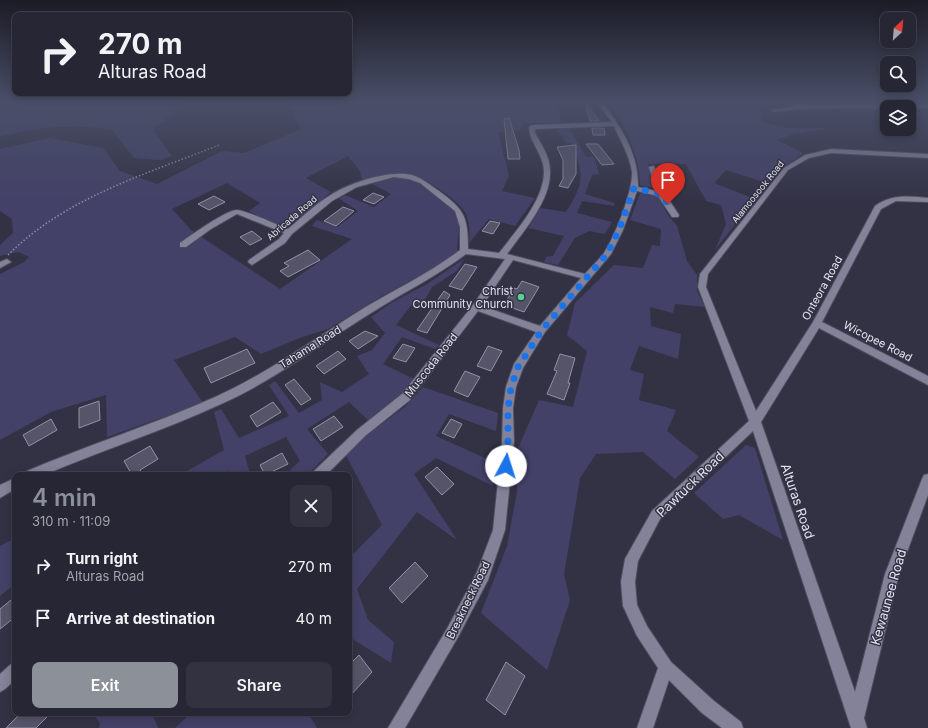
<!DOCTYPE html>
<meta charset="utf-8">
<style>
:root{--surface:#262634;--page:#323240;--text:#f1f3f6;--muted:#a4a5ac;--line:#42434f;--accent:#8c9099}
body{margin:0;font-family:Inter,sans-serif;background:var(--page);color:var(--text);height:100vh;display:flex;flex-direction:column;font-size:15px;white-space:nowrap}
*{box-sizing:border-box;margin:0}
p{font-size:13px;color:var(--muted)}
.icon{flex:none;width:22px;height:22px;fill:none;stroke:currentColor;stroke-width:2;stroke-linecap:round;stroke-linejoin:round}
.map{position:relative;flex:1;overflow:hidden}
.panel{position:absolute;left:12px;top:472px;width:340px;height:244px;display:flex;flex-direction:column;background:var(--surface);border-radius:8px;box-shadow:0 2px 10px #0003,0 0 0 1px var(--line)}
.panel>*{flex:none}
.top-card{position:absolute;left:12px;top:12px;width:340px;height:84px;border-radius:8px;box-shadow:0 2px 10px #0003,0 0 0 1px var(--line);background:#262634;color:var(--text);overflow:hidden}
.needle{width:26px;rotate:26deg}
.controls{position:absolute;left:880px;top:12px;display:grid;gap:8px}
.controls a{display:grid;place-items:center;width:36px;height:36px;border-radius:8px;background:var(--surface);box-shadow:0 2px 10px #0003,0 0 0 1px var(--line);font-size:20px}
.pin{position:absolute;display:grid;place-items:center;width:34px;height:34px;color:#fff;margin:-41px -17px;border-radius:50% 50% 50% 0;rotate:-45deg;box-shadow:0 0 4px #0007}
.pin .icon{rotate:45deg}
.me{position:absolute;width:44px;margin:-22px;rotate:5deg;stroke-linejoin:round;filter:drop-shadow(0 0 3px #0008)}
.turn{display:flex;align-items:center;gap:14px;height:84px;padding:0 20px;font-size:18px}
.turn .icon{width:52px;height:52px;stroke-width:2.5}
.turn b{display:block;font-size:28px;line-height:34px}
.round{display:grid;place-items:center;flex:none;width:42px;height:42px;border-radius:8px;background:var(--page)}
.overview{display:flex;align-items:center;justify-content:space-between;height:68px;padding:0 20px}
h1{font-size:24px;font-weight:600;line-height:30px;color:var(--accent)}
.button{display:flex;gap:8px;margin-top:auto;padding:8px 20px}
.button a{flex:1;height:46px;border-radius:8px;background:var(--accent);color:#fff;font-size:16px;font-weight:600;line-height:46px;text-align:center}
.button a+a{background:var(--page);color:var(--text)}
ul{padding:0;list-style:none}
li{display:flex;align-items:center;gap:12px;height:52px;padding:0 20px}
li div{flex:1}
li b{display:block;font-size:15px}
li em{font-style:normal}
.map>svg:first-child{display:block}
.green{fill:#434167}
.building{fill:#555469;stroke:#9191a8}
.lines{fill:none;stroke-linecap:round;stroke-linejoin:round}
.minor-casing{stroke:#4e4e5e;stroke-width:2}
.path{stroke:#8f8f9e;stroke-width:1.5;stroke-dasharray:1.5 2;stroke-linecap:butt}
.minor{fill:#838299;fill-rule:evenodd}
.route{stroke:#1a73e8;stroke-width:7;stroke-dasharray:0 12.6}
.poi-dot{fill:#53d396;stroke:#333245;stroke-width:1.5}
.labels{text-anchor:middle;stroke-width:3;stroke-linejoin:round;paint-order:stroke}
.far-street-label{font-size:9px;fill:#e1e2ee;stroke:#333245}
.street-label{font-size:11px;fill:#e1e2ee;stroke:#333245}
.poi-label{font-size:11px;fill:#e1e2ee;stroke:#333245;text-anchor:end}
.near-street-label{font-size:13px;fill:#e1e2ee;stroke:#333245}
</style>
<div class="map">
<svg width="928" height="728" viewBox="0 0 928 728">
<rect width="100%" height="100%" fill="#333245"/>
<path class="green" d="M0 100H184L175 111 153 130 172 156 160 160 134 158 111 129C71 125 39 126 0 137Z
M287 100H554L562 123H523L519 131 498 132 509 176 502 191 535 198 515 226 489 219 469 243C470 231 470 218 462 208 451 196 421 174 405 173 390 172 377 180 362 181L360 171 348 156 306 178 331 192C317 203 297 226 278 224 268 222 257 215 249 211L260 203 227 183 172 209 191 230 280 289 352 239 312 226 317 220 337 227 358 211 338 198 345 195 374 207 391 194 372 184 392 178H402L410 179 423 186 454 211 459 226 457 252 438 266 380 297 328 329 302 337 261 354 235 337 174 360 203 403 107 437 106 395 51 412 0 440V274L24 262 29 257 18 252 0 256V245L13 233 12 219 0 211V149L50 138 103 148 120 171 157 184 222 151 244 153 301 129Z
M605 100H757L762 108V122L788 128H830L794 134 777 140 803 153 781 169 769 184 726 170 714 183 755 199 715 250 726 224 721 205 706 201 686 164H648L655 188 640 185C641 161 623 116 605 100Z
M557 129H570L586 157H594L599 174 592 175 585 194 615 203 614 206 582 201 577 213 612 222 605 234 589 231 575 238 558 265 544 262 546 257 553 256 564 236 528 228 540 208 566 212C584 183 585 175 571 143H566Z
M640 193 658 196 668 215 677 226 687 261 697 275V291L705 307 675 304 673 313 650 307 651 326 681 334 678 359 639 346 630 370 644 374 639 400 676 410 667 431 699 457 675 479 643 452 596 454 580 478 564 574 570 600 547 670 481 613 507 546 517 492 516 453 539 400 573 407 587 351 567 335 575 303 614 265 643 268 652 245 660 246 661 229 630 220Z
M464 259 457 271 432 287 421 306 413 303 396 325 439 345 435 349 402 337 383 364 414 379 402 394 369 421 349 402 307 429 328 454 307 475H295L290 470 300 461 286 437 245 456 250 474 248 475H232L229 470 220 475H180L224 450 214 412 221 409 239 438 289 416 269 385 275 381 299 413 322 400 320 382 342 392 369 374 357 356 372 350 385 333 371 317 393 302 427 284Z
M423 387 498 413 496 431 449 414 436 436 496 463 493 486 436 458 414 474 457 540 417 512 357 589 368 620 394 642 391 663 354 640 349 632V558L382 525 346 455 361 439 405 407Z
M746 445 755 448 783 540 739 515 723 519 694 493Z
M15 538V584L0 596V546Z
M92 713H152L158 728H99L100 723Z
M191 713H308L317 728H175Z"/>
<path class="building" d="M586 103 599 121H590Z
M509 118 519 150 520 159H508L504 119Z
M592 128H604L605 135H593Z
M586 144H598L614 164 602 165Z
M576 145V174L568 188 559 186 563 179V160L557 147Z
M373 193 384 197 374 204 363 200Z
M214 196 225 202 209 210 198 204Z
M343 207 354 211 336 226 324 221Z
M490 221 500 223 493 234 482 231Z
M252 231 262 239 250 245 240 237Z
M308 250 320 260 288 277 280 271 289 266 284 263Z
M465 264 477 267 462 290 449 286Z
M522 281 539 287 524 312 504 305 514 288 517 289Z
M444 291 450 295 427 333 417 330Z
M365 331 378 336 358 349 349 341Z
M403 344 415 348 406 362 393 358Z
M488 346 502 351 491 371 477 366Z
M247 349 255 363 211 383 204 368Z
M338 351 346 359 324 374 316 366Z
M560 354 575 358 568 383H570L564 400 547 394 557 371 554 370Z
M465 371 480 377 468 397 454 391Z
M294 379 311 399 301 405 285 385Z
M99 401 100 420 79 428V408Z
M273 402 281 412 257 427 250 416Z
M334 416 343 427 321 441 313 429Z
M51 419 57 430 29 446 23 435Z
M451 419 462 424 454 438 442 433Z
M150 446 158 459 140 470 143 475H132L124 461Z
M282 453 288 464 265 475 260 465Z
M437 467 454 484 442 495 425 477Z
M415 562 428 576 402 603 389 588Z
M11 600 15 605V617L0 629V609Z
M359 655 372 672 349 697V665Z
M506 662 525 676 505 715 486 700Z
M21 713H51L36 728H6Z"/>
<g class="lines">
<g class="minor-casing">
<path id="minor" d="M595 100H601C620 126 639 153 638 187L656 191 649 167 654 166 665 194 679 215 678 217H672L658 196 637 191 623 230 611 254 545 332 523 368 516 387 513 408 514 442 505 530 488 580 458 637 405 728H388L448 627 477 572 493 530 502 442 503 408 506 387 514 364 536 332 478 311 410 400 365 436 326 475H312L314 471 357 430 402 394 473 305 505 259 466 254C436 277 402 293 371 313 321 344 275 380 221 404 163 431 102 450 44 475H25L27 471C88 445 152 425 213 398 267 374 314 339 364 308 396 289 430 273 460 250V227L455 211 420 183 409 179 394 177 357 187 332 201 292 234 285 243 252 265 248 262 249 260 279 239 284 233 237 214 211 229 186 247H180V243C190 236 225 211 236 210 243 209 278 225 288 229 300 219 312 207 326 198 345 184 389 169 412 175 422 178 430 185 439 191 465 210 468 217 468 249L499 253C516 231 550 194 543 164 540 151 529 140 529 127L532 125 612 122ZM614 126C620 140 630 156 632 172 633 191 615 236 604 253 599 260 591 267 585 274L507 254C523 232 552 199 550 170 550 157 541 144 535 133V129ZM513 260 581 278 540 326 482 306Z
M928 104V108L798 109 774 112 771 110 798 105Z
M831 149 928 154V158L831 153 809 158 788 170 708 274 706 287 756 411 813 322 875 206C891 194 909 196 928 198V202L896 201 881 209 822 322 928 376V385L819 328 761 422 855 692 885 574 922 479 924 475 928 474V495L899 574 864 718 867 728H851L753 431 660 519 638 561 635 582 637 605 647 626 671 662 714 701 741 722 743 728H722L702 713 669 680 653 728H637L658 668 637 636 623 606 621 582 625 559 652 511 749 421 698 287 700 274 784 168 805 155Z
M7 259 11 262 0 268V262Z
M15 478V489L0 498V485Z
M15 662V680L5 689 0 692V674L10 665Z"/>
</g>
<path class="path" d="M8 255C65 198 146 174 219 145"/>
<use href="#minor" class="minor"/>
</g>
<linearGradient id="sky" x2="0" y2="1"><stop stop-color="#1c1c26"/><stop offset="0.5" stop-color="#4a4f68"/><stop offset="1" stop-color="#4a4f68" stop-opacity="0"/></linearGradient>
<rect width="928" height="202" fill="url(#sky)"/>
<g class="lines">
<path class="route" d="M506 466 508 442V408L511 387 518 367 542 330 607 254 619 230 634 188 661 194 668 204"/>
</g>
<circle class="poi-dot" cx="521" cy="297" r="4"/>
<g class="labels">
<g class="far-street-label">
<text transform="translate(758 192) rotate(-51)" y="3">Alamoosook Road</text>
<text transform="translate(292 218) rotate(-41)" y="3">Abricada Road</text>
</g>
<g class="street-label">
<text transform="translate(822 288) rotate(-61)" y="4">Onteora Road</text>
<text transform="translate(878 341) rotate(27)" y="4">Wicopee Road</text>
<text transform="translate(310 347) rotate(-32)" y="4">Tahama Road</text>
<text transform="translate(431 365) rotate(-52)" y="4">Muscoda Road</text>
<text transform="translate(468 600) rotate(-64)" y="4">Breakneck Road</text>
</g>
<g class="poi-label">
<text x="513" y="295">Christ<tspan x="513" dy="13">Community Church</tspan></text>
</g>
<g class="near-street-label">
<text transform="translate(690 484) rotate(-44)" y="5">Pawtuck Road</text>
<text transform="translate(798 501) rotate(71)" y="5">Alturas Road</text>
<text transform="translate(888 597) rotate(-74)" y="5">Kewaunee Road</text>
</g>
</g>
</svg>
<div class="controls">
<a><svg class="needle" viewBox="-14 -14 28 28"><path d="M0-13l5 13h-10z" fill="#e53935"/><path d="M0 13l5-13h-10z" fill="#a4a5ac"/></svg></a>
<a><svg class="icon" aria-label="search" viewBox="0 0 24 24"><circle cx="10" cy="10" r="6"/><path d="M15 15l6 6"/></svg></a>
<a><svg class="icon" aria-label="layers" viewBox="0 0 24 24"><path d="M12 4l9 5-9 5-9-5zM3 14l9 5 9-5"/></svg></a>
</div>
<div class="pin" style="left:668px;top:204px;background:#d93025"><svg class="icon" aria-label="arrive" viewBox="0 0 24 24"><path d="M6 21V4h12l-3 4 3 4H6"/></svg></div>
<svg class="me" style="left:506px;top:466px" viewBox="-20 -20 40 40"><circle r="19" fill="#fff"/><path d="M0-13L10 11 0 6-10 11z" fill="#1a73e8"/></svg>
<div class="top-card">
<div class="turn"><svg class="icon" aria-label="right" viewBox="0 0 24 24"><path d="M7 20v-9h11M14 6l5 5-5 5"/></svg><div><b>270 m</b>Alturas Road</div></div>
</div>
<section class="panel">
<div class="overview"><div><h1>4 min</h1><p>310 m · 11:09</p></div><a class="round"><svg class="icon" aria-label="close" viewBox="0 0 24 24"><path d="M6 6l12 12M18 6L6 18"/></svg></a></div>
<ul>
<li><svg class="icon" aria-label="right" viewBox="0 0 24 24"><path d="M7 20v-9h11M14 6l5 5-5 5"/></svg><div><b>Turn right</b><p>Alturas Road</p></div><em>270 m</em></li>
<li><svg class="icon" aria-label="arrive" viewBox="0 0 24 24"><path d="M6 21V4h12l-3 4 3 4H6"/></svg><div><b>Arrive at destination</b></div><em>40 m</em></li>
</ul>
<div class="button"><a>Exit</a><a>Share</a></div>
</section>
</div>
